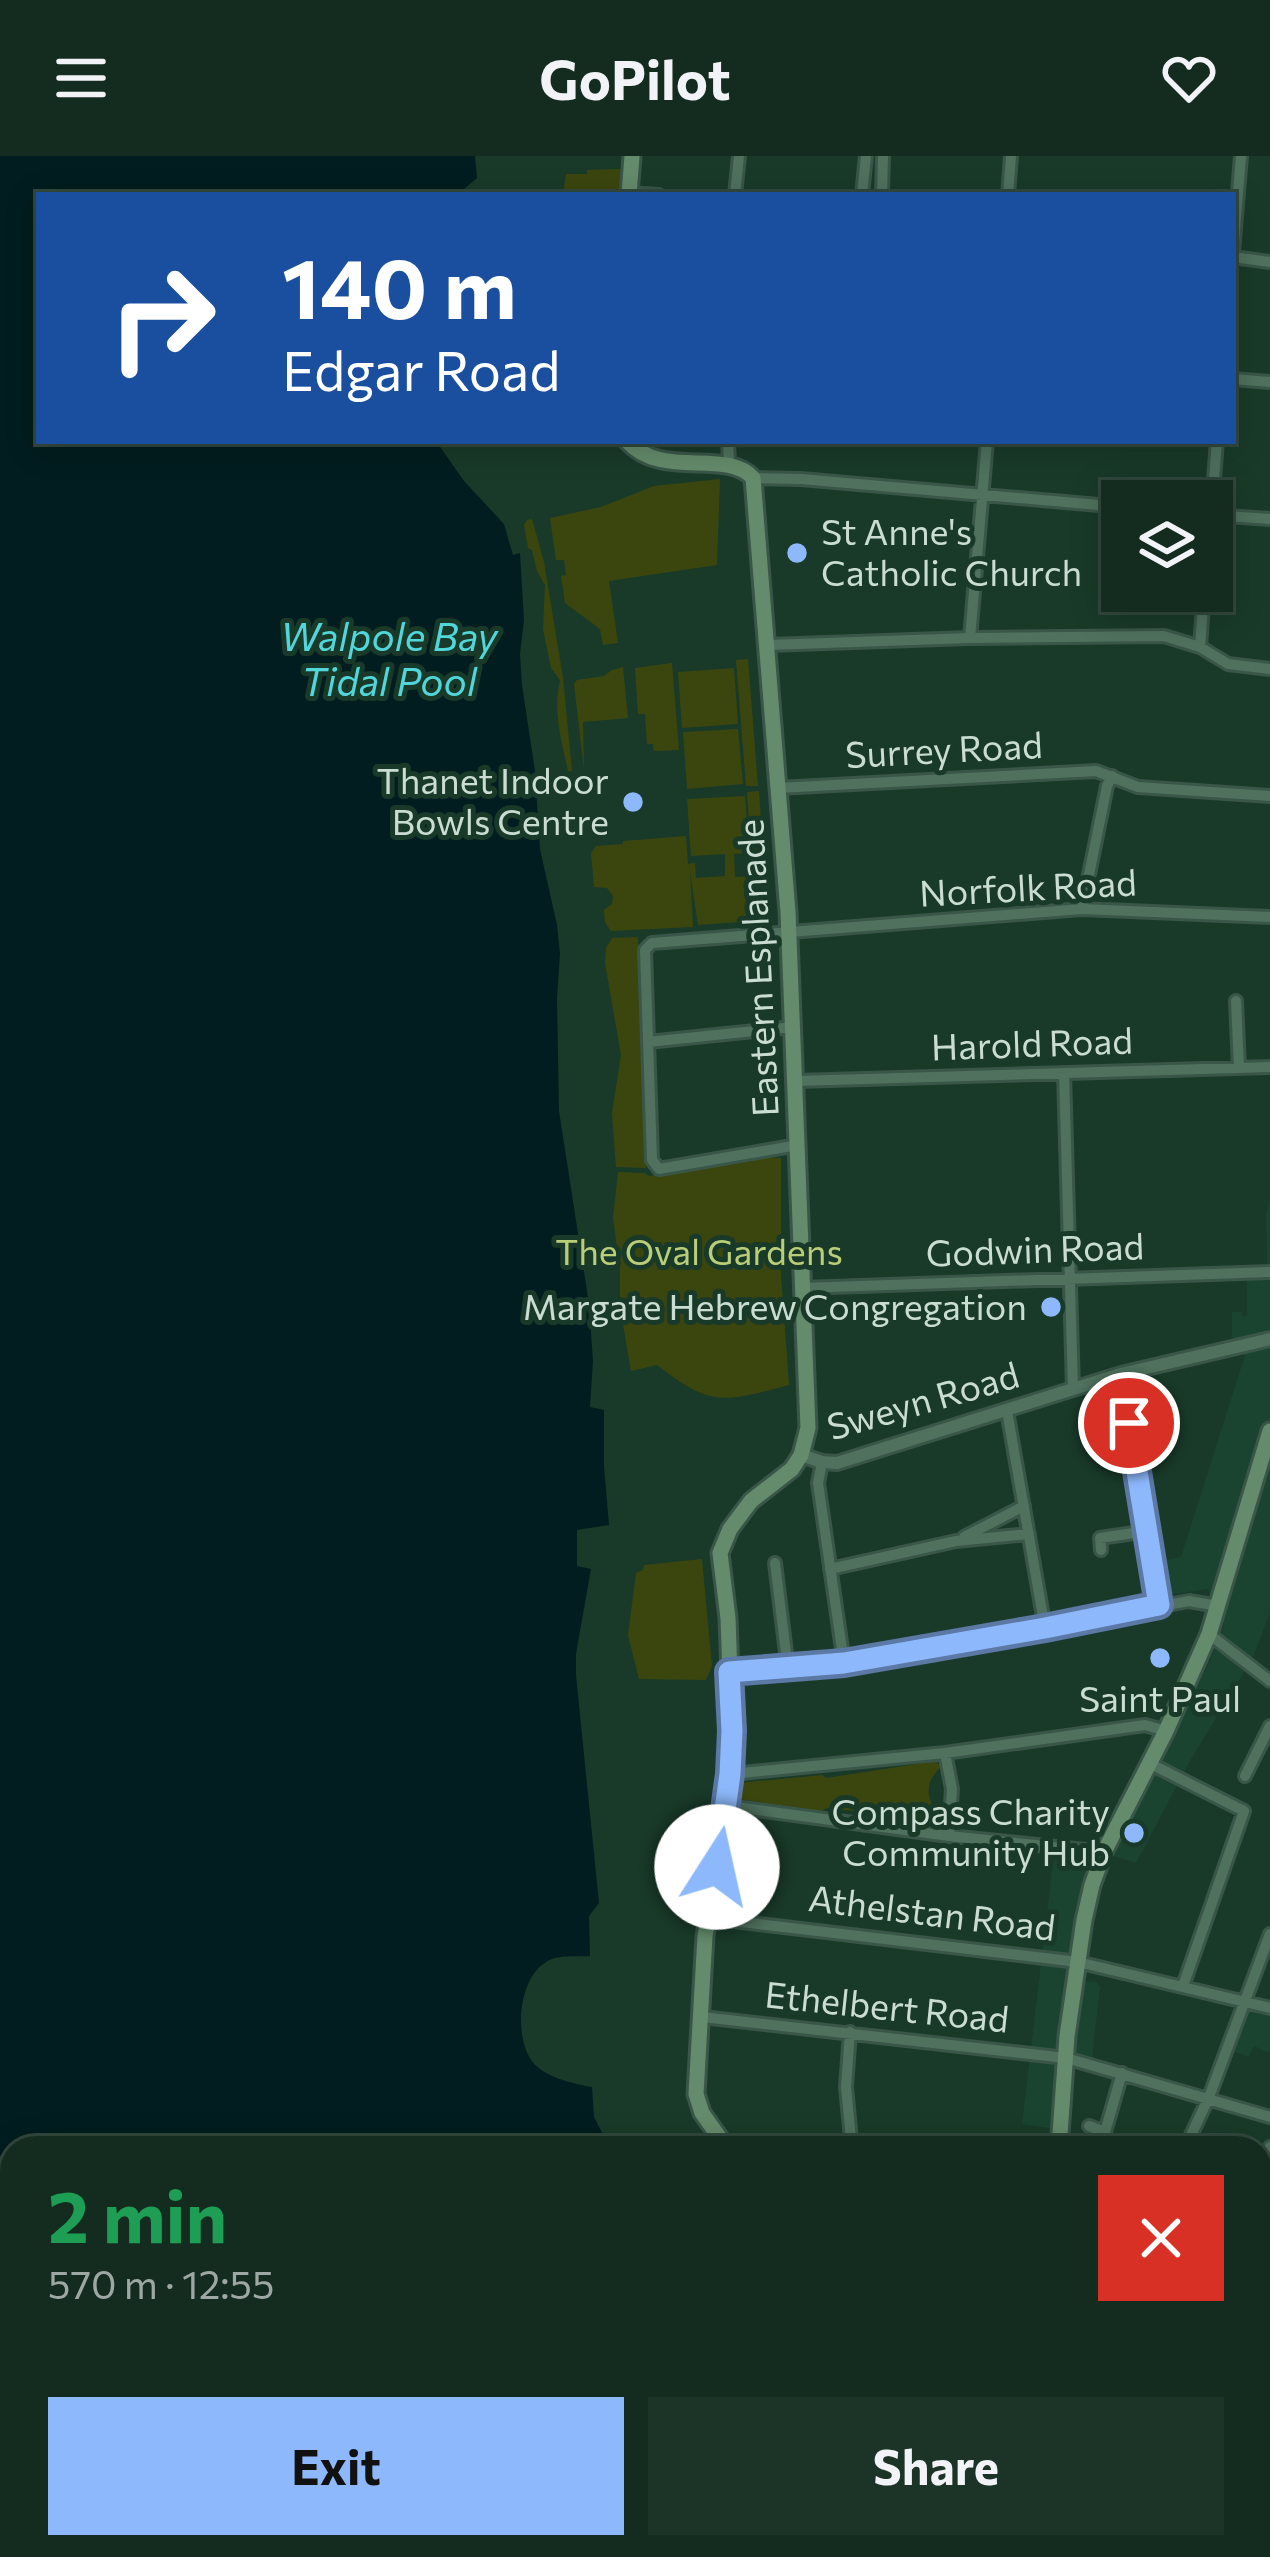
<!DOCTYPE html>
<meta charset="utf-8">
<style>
:root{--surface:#132c1f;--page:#1c3428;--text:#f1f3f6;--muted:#9da7a4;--line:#32483d;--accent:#8db9fc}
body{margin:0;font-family:Commissioner,sans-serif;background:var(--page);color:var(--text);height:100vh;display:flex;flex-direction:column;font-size:45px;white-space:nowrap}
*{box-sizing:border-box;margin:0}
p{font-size:39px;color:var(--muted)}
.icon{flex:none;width:66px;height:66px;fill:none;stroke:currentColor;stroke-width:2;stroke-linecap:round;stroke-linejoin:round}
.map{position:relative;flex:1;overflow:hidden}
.side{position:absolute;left:0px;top:1980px;width:1272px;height:423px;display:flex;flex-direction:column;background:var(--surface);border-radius:36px 36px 0 0;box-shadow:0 6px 30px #0003,0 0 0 3px var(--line)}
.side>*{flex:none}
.banner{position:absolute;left:36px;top:36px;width:1200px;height:252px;border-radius:0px;box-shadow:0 6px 30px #0003,0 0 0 3px var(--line);background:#1a4fa0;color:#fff;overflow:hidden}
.buttons{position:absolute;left:1101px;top:324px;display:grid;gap:24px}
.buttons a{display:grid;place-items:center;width:132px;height:132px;border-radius:0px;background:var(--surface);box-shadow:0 6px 30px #0003,0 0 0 3px var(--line);font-size:60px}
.pin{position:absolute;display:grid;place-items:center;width:102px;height:102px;color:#fff;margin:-51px;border:6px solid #fff;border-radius:50%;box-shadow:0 3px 12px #0007}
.me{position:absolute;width:132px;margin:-66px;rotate:10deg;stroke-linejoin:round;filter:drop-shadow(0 0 9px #0008)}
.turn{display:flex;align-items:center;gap:42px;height:252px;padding:0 48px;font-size:54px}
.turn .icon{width:156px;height:156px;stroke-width:2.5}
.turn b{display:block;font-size:84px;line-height:102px}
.round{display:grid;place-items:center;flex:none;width:126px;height:126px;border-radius:0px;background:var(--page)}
.overview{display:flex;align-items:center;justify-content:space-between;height:204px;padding:0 48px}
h1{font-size:72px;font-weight:700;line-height:90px;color:#1e9e55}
.primary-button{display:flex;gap:24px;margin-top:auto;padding:24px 48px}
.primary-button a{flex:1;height:138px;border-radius:0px;background:var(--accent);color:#111;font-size:48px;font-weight:700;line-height:138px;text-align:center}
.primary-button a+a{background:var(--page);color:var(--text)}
header{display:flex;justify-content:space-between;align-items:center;height:156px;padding:0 48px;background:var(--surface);font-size:54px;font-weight:700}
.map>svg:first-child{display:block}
.built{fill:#1a442f}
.green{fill:#3b460e}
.water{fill:#021d1f}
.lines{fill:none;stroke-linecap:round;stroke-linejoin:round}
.minor-casing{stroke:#395648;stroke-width:16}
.tertiary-casing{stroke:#395648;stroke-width:18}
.secondary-casing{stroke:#395648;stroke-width:21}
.minor{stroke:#4f715e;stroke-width:10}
.tertiary{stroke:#4f715e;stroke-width:12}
.secondary{stroke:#648b6b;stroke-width:15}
.route-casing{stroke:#5c78a4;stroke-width:30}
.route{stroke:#8db9fc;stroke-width:21}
.poi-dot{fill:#8db9fc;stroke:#193a29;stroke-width:4.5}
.labels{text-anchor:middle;stroke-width:10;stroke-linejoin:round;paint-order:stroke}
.poi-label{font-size:36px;fill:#caddd2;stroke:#193a29;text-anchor:end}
.street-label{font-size:36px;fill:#caddd2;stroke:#193a29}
.park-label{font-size:36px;fill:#bace78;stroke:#193a29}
.water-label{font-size:39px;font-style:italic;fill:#51d6db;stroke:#193a29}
</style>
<header><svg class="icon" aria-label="menu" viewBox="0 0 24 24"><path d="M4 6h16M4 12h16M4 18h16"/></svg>GoPilot<svg class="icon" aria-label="heart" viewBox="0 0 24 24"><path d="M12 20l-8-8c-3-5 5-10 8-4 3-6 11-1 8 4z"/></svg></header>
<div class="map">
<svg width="1270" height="2401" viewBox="0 0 1270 2401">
<rect width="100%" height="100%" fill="#193a29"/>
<path class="built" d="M1270 1042V1456L1253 1501 1190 1605 1136 1707 1114 1700 1213 1498 1224 1468 1208 1433 1167 1439 1161 1405 1181 1401 1245 1199 1232 1181V1156H1242V1160L1247 1159V1124L1262 1123 1267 1105 1266 1059Z
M1058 1695 1095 1699 1087 1717 1079 1746 1069 1826 1083 1829 1086 1825 1096 1826 1100 1831 1092 1903 1060 1895 1054 1973 1022 1968 1054 1698Z
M1251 1850 1270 1856V1897L1254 1890 1249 1901 1232 1895Z
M1270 2292V2401L1248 2391H1260V2310Z"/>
<path class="green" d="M622 13 620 39H563L566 18H587V14Z
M720 323 717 409 609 425 618 487 603 489 600 473 565 447 561 420 566 419 564 404H556L550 362 601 351 654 330Z
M532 363 544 406 563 522 572 615H568C561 583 553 556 560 524L551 512 543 473 545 429 537 415 532 394 528 392 524 369 527 364Z
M748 503 758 630H746L736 504Z
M672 507 679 594 654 595 653 588H647L645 558H638L635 512Z
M623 511 628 562 583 566 584 614 574 528 577 524 604 520 612 514Z
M734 512 738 568 682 572 678 516Z
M738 573 743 628 687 633 683 576Z
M759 635 768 764 698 769 690 716 693 771 611 775 605 766 604 754 612 748 613 740 607 732 594 731 591 697 596 690 623 688V685L686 680 688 708 695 707 696 722 725 720V698L691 700 687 643 745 640 749 697 734 698 735 721 751 720 753 732 747 636Z
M638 781 646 1012 616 1011 612 957 621 899 605 807 606 792 612 782Z
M758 1000 781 1002V1118L789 1229C724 1246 712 1252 657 1209L631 1215 620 1151V1114L613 1062 618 1016 645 1017 649 1020Z
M702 1403 712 1510 706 1524 639 1523 628 1479 636 1417 643 1414 644 1409Z
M936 1605 941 1611C924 1626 925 1644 941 1659L937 1664 826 1652 822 1655 738 1643 739 1627 822 1619 826 1622Z
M975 2391H1074L1070 2401H987L975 2396Z"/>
<path class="water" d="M0 0H475L477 22 457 39H39V285H436L464 325 504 368 513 399 520 397 524 464 520 498 522 529 535 615 540 693 557 769 560 798 557 842 559 955 589 1148 593 1205 590 1251 604 1254V1310L609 1369 577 1374V1410L591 1413 576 1498V1519L599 1747 589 1760 590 1800C579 1801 563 1799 552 1803 518 1816 513 1880 532 1905 543 1921 574 1928 592 1931L594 1961 610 1992H12V2391H681L682 2401H0Z"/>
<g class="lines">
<g class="minor-casing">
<path id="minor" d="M629 37 659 39
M735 39 739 0
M862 39 866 0
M882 39 883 0
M1008 39 1011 0
M1233 96 1241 0
M1233 101 1270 106
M1233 223 1270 226
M728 285 729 309
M753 322 801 323 1122 351
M1212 348 1217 285
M1212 359 1270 363
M970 482 987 285
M768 489 970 482 1164 480 1200 491 1228 508 1270 513
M1200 491 1204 435
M778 632 1096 615 1138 631 1270 640
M1082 753 1107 630 1112 620
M1236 845 1239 911
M648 886 793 871
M1064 917 1073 1233
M796 925 1270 911
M798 989 659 1013 652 1004 645 794 652 787 1082 753 1270 761
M802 1132 1270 1116
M1121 1218 1159 1449
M1007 1255 1045 1472
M822 1306 818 1327 844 1507
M964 1381 1024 1350
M1101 1394 1100 1382 1147 1375
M775 1407 788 1513
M830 1413 956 1385 1029 1378
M1209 1478 1270 1525
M729 1516 844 1507 1189 1445 1218 1450
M945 1597 952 1633 949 1680
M1149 1607 1244 1655 1183 1830
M731 1618 945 1597 1145 1569 1166 1575
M1245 1620 1270 1570
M728 1650 949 1680 1104 1696
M708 1762 1078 1806 1270 1852
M702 1861 1066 1902 1270 1961
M850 1876 846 1931 851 1983
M1089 1970 1105 1976 1122 1917
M1185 1992 1209 1941 1270 1778
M1260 2017 1270 1991
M1260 2125 1267 2109
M1260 2191 1270 2196
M936 2391 963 2401"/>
</g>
<g class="tertiary-casing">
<path id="tertiary" d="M801 1299 822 1306 837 1307 1121 1218 1270 1183
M1260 2299 1270 2281
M1200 2401 1205 2391"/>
</g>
<g class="secondary-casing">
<path id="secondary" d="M629 39 632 0
M627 285C662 324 726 292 753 322L788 756 808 1272 801 1299 792 1313 751 1345 730 1373 720 1397 728 1462 732 1575 731 1618 723 1683 705 1780 696 1938 702 1957 727 1992
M1059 1992 1067 1880 1084 1764 1092 1729 1104 1696 1166 1575 1209 1478 1270 1275
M809 2401 811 2391
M1079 2401 1082 2391"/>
</g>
<use href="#minor" class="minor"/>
<use href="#tertiary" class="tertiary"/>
<use href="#secondary" class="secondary"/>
</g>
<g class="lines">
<g class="route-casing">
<path id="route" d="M717 1711 730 1618 732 1575 729 1516 844 1507 1045 1472 1159 1449 1129 1267"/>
</g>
<use href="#route" class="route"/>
</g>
<g class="poi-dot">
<circle cx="797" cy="397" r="12"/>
<circle cx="633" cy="646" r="12"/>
<circle cx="1051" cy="1151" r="12"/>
<circle cx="1160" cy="1502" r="12"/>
<circle cx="1134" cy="1677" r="12"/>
</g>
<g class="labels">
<g class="poi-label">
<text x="821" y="389" text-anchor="start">St Anne's<tspan x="821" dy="41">Catholic Church</tspan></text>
<text x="609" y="638">Thanet Indoor<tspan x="609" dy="41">Bowls Centre</tspan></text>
<text x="1027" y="1164">Margate Hebrew Congregation</text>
<text x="1160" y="1556" text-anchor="middle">Saint Paul</text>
<text x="1110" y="1669">Compass Charity<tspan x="1110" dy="41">Community Hub</tspan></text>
</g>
<g class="street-label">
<text transform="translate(944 594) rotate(-3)" y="13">Surrey Road</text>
<text transform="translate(1028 732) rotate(-3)" y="13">Norfolk Road</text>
<text transform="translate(758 812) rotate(-93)" y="13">Eastern Esplanade</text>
<text transform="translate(1032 888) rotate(-2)" y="13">Harold Road</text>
<text transform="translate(1035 1094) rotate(-2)" y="13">Godwin Road</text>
<text transform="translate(923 1245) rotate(-16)" y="13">Sweyn Road</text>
<text transform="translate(932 1757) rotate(7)" y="13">Athelstan Road</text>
<text transform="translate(887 1851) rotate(6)" y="13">Ethelbert Road</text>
</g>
<g class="park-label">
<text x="699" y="1109">The Oval Gardens</text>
</g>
<g class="water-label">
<text x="389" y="495">Walpole Bay<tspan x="389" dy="45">Tidal Pool</tspan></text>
</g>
</g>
</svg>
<div class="buttons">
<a><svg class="icon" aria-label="layers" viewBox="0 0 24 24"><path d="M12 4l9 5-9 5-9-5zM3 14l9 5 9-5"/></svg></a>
</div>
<div class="pin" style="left:1129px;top:1267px;background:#d93025"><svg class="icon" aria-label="arrive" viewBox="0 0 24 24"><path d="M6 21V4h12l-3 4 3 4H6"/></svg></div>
<svg class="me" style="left:717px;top:1711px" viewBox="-20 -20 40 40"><circle r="19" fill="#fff"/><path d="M0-13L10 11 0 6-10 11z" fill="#8db9fc"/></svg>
<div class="banner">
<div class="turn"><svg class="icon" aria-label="right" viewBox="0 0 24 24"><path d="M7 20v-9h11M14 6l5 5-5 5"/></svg><div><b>140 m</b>Edgar Road</div></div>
</div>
<section class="side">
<div class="overview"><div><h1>2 min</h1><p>570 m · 12:55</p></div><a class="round" style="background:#d93025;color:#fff"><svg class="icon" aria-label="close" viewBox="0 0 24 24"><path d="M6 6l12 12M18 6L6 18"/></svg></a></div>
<div class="primary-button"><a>Exit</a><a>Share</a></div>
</section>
</div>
